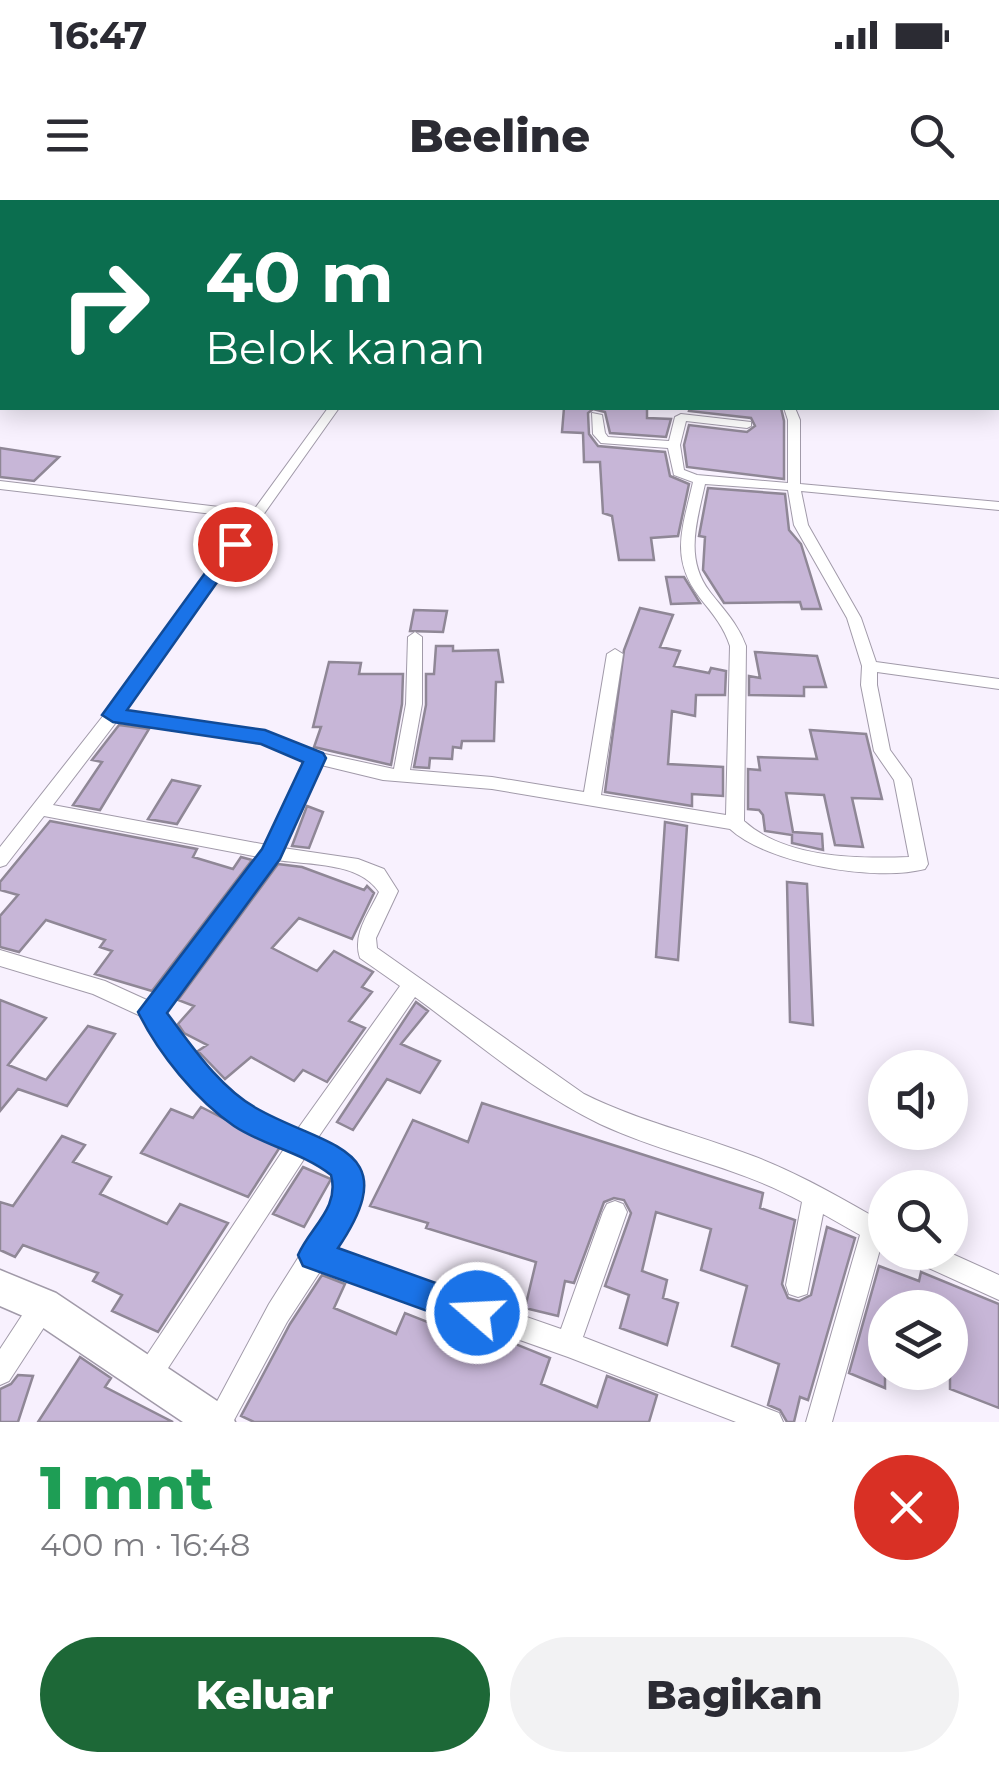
<!DOCTYPE html>
<html lang="id">
<meta charset="utf-8">
<style>
:root{--surface:#fff;--page:#f2f2f3;--text:#2b2b33;--muted:#7c7c81;--accent:#1d6837}
body{margin:0;font-family:Montserrat,sans-serif;background:var(--page);color:var(--text);height:100vh;display:flex;flex-direction:column;font-size:38px;white-space:nowrap}
*{box-sizing:border-box;margin:0}
p{font-size:32px;color:var(--muted)}
.icon{flex:none;width:55px;height:55px;fill:none;stroke:currentColor;stroke-width:2;stroke-linecap:round;stroke-linejoin:round}
.map{position:relative;height:1222px;overflow:hidden}
.side{display:flex;flex-direction:column;background:var(--surface);flex:1}
.side>*{flex:none}
.hud{position:absolute;left:0px;top:0px;width:1000px;height:210px;box-shadow:0 5px 25px #0003;background:#0b6e4f;color:#fff;overflow:hidden}
.fabs{position:absolute;left:868px;top:850px;display:grid;gap:20px}
.fabs a{display:grid;place-items:center;width:100px;height:100px;border-radius:50%;background:var(--surface);box-shadow:0 5px 25px #0003;font-size:50px}
.pin{position:absolute;display:grid;place-items:center;width:85px;height:85px;color:#fff;margin:-42px;border:5px solid #fff;border-radius:50%;box-shadow:0 2px 10px #0007}
.me{position:absolute;width:110px;margin:-55px;rotate:289deg;stroke-linejoin:round;filter:drop-shadow(0 0 8px #0008)}
.turn{display:flex;align-items:center;gap:35px;height:210px;padding:0 40px;font-size:45px}
.turn .icon{width:130px;height:130px;stroke-width:2.5}
.turn b{display:block;font-size:70px;line-height:85px}
.round{display:grid;place-items:center;flex:none;width:105px;height:105px;border-radius:52px;background:var(--page)}
.overview{display:flex;align-items:center;justify-content:space-between;height:170px;padding:0 40px}
h1{font-size:60px;font-weight:800;line-height:75px;color:#1e9e55}
.cta{display:flex;gap:20px;margin-top:auto;padding:20px 40px}
.cta a{flex:1;height:115px;border-radius:60px;background:var(--accent);color:#fff;font-size:40px;font-weight:800;line-height:115px;text-align:center}
.cta a+a{background:var(--page);color:var(--text)}
.status{display:flex;justify-content:space-between;align-items:center;height:70px;padding:0 50px;background:var(--surface);direction:ltr}
.status svg{height:28px;fill:currentColor}
header{display:flex;justify-content:space-between;align-items:center;height:130px;padding:0 40px;background:var(--surface);font-size:45px;font-weight:800}
.map>svg:first-child{display:block}
.building{fill:#c7b6d7;stroke:#8f8796;stroke-width:2.5}
.lines{fill:none;stroke-linecap:round;stroke-linejoin:round}
.street-casing{stroke:#a19aa9;stroke-width:2}
.secondary-casing{stroke:#a19aa9;stroke-width:3}
.street{fill:#fff;fill-rule:evenodd}
.secondary{fill:#fff;fill-rule:evenodd}
.route{fill:#1a73e8;stroke:#114b97;stroke-width:2.5}
</style>
<div class="status"><b>16:47</b><svg viewBox="0 0 49 12"><path d="M0 12V9h3v3zM5 12V6h3v6zM10 12V3h3v9zM15 12V0h3v12zM26 1h20v11H26zM47 4h2v5h-2z"/></svg></div>
<header><svg class="icon" aria-label="menu" viewBox="0 0 24 24"><path d="M4 6h16M4 12h16M4 18h16"/></svg>Beeline<svg class="icon" aria-label="search" viewBox="0 0 24 24"><circle cx="10" cy="10" r="6"/><path d="M15 15l6 6"/></svg></header>
<div class="map">
<svg width="999" height="1222" viewBox="0 0 999 1222">
<rect width="100%" height="100%" fill="#f8f1fe"/>
<path class="building" d="M564 208H647V218L671 219 666 237 610 233 605 212 593 209 588 213 589 234 598 246 665 252 670 276 689 284 678 336 651 338 654 360H619L612 316 603 313 600 262H584L583 233 562 232Z
M690 208H781L784 221V279L687 267 684 245 689 225 747 232 755 226 751 218 689 211Z
M0 248 59 257 34 281 0 277Z
M708 288 785 294 789 330 801 344 821 409H802L800 402 724 403 703 370 705 337 699 336Z
M666 377H684L700 403 671 404Z
M640 408 673 415 660 447 680 451 674 466 709 473 711 468 726 471 725 495H696L695 516 672 511 668 564 723 567V596L692 594V606L605 592 624 450Z
M414 410 447 411 443 432 410 431Z
M436 446H453V451L498 450 503 482H496L494 541H462L461 548 453 547 452 559 430 558 429 568 414 567 426 505V474H434Z
M755 452 817 456 826 487H804V496L749 495V476L760 478Z
M329 462 361 463 359 474H403L402 504 391 565 314 547 321 527H313Z
M119 525 149 529 100 610 73 605 102 562 92 560Z
M810 530 866 534 882 599 852 598 863 647 835 645 824 595 786 593 793 632 822 634 823 650 792 643V635L765 631 763 615 759 610 748 609V569L760 570 758 557 817 559Z
M172 580 200 586 177 624 148 619Z
M307 606 323 612 309 648 292 646Z
M50 621 197 649 193 657 233 669 241 657 252 660 152 791 95 774 112 751 100 747 105 740 46 720 19 752 0 747V716L18 695 0 690V682Z
M665 622 687 626 678 760 656 757Z
M278 664 302 667 364 690 367 686 374 693 352 739 299 718 272 748 317 771 334 751 373 772 362 787 372 792 349 821 365 828 327 882 303 870 294 881 251 857 225 879 198 851 207 845 184 833 178 824 194 806 178 800Z
M787 682 807 684 813 825 790 822Z
M0 800 46 818 8 865 46 880 88 826 115 834 67 906 18 889 0 911Z
M416 802 428 811 401 844 440 861 420 893 387 879 353 930 337 922Z
M482 903 763 993 760 1008 795 1020 782 1084 788 1098 799 1101 811 1095 827 1027 855 1038 808 1200 800 1197 794 1222H787L780 1210 768 1205 779 1164 732 1146 747 1086 701 1070 711 1029 656 1012 642 1071 667 1080 663 1098 678 1103 667 1145 620 1128 629 1095 605 1086 631 1013 624 1000 614 998 604 1002 574 1083 565 1081 558 1116 525 1108 536 1062 426 1028 428 1023 370 1006 413 920 468 942Z
M201 907 280 947 248 997 141 953 171 909 193 918Z
M62 936 85 945 73 962 111 977 100 994 167 1024 180 1004 228 1023 158 1132 112 1111 122 1095 93 1081 98 1073 23 1045 15 1057 0 1050V1002L13 1006Z
M303 967 331 979 304 1027 273 1014Z
M879 1066 919 1081 921 1072 999 1104V1208L950 1189V1108H885V1188L849 1173Z
M322 1075 345 1084 334 1108 396 1134 405 1113 450 1131 454 1121 503 1139 550 1158 541 1184 597 1207 607 1176 657 1195 649 1222H254L241 1216 290 1124Z
M80 1157 111 1178 105 1187 173 1222H38Z
M18 1175 33 1176 18 1222H0V1189L11 1184Z"/>
<g class="lines">
<g class="street-casing">
<path id="street" d="M37 0H67L69 2H41Z
M334 0H343L341 2H333Z
M450 0H458V2H450Z
M697 0H706L707 2H699Z
M948 0H956V2H948Z
M2 83V90L0 91V84Z
M328 208H339L124 511 265 531 320 553 394 569 406 504 408 437 415 432 422 437V504L410 570 492 577 584 592 607 454 615 449 623 454 601 595 726 615 730 446C724 427 713 414 700 398 669 358 683 327 693 282L674 275 668 248 601 243 593 234 592 213 602 215 605 233 608 237 669 241 675 217 681 214 751 222V226L747 228 686 221 680 245 684 270 697 275 788 283V220L784 208H795L800 220V284L999 302V310L801 291 808 325 861 418 876 462 999 479V489L877 472V485L890 550 911 579 928 664 925 669C876 682 768 664 730 629L492 589 383 580 321 565 283 648 358 659 384 669 398 691 376 738 377 748 584 894C638 921 696 934 753 956 799 973 842 999 885 1023V1048L881 1046 832 1222H806L860 1035 823 1014 807 1094 798 1097 789 1094 786 1085 802 1002C737 966 666 955 600 924 535 893 474 840 415 797L317 939 352 959C368 995 354 1020 334 1050L561 1129 603 1012 607 1004 615 1001 623 1004 627 1012 583 1137 779 1213 783 1222H736L568 1157 321 1070 287 1122 233 1222H206L269 1104 305 1047 310 1045C328 1018 340 1007 334 973L306 956 157 1185 148 1189 139 1185 135 1176 139 1167 286 946 236 923 185 876 145 818 93 794 0 766V750L105 781 149 801 259 657 44 616 6 665 0 667V647L107 511 247 318 0 289V281L253 311ZM705 284 788 290 794 325 847 418 862 466 861 485 874 551 894 580 909 657C855 659 785 658 744 621L746 446C738 424 724 410 710 392 684 359 697 321 705 284ZM117 521 262 542 306 561 267 645 53 605ZM276 660C310 665 359 662 379 692 369 713 352 734 360 758L400 786 297 930 252 909 201 862 164 812Z
M908 1052H948L999 1075V1100L911 1060Z
M43 1094 52 1097 55 1106 52 1115 9 1181 0 1185V1149L34 1097Z"/>
</g>
<g class="secondary-casing">
<path id="secondary" d="M878 0H921L922 2H880Z
M998 12 999 13V24L998 23Z
M0 1070 56 1093 229 1209 235 1222H183L30 1119 0 1106Z"/>
</g>
<use href="#street" class="street"/>
<use href="#secondary" class="secondary"/>
</g>
<path class="route" d="M235 338 244 344 127 510 265 530 323 553 326 558 280 659 167 813C192 846 219 887 256 908 326 948 407 946 338 1048L489 1102 494 1113 489 1124 477 1129 303 1066 298 1055C310 1027 340 1008 331 975 302 952 264 946 234 926 196 900 158 853 138 812L262 649 303 562 261 544 113 522 102 515 229 340Z"/>
</svg>
<div class="fabs">
<a><svg class="icon" aria-label="sound" viewBox="0 0 24 24"><path d="M4 9h4l5-4v14l-5-4H4zM17 9q2 3 0 6"/></svg></a>
<a><svg class="icon" aria-label="search" viewBox="0 0 24 24"><circle cx="10" cy="10" r="6"/><path d="M15 15l6 6"/></svg></a>
<a><svg class="icon" aria-label="layers" viewBox="0 0 24 24"><path d="M12 4l9 5-9 5-9-5zM3 14l9 5 9-5"/></svg></a>
</div>
<div class="pin" style="left:235px;top:344px;background:#d93025"><svg class="icon" aria-label="arrive" viewBox="0 0 24 24"><path d="M6 21V4h12l-3 4 3 4H6"/></svg></div>
<svg class="me" style="left:477px;top:1113px" viewBox="-20 -20 40 40"><circle r="17" fill="#1a73e8" stroke="#fff" stroke-width="3"/><path d="M0-11L8 9 0 5-8 9z" fill="#fff"/></svg>
<div class="hud">
<div class="turn"><svg class="icon" aria-label="right" viewBox="0 0 24 24"><path d="M7 20v-9h11M14 6l5 5-5 5"/></svg><div><b>40 m</b>Belok kanan</div></div>
</div>
</div>
<section class="side">
<div class="overview"><div><h1>1 mnt</h1><p>400 m · 16:48</p></div><a class="round" style="background:#d93025;color:#fff"><svg class="icon" aria-label="close" viewBox="0 0 24 24"><path d="M6 6l12 12M18 6L6 18"/></svg></a></div>
<div class="cta"><a>Keluar</a><a>Bagikan</a></div>
</section>
